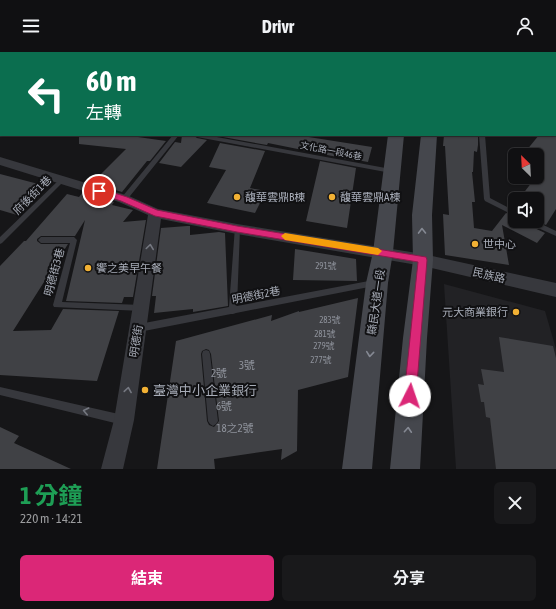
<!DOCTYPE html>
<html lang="zh-TW">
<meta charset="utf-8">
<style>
:root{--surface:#101012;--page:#19191b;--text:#f1f3f6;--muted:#9c9d9f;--line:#303032;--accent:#db2777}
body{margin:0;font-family:"Asap Condensed","Noto Sans TC",sans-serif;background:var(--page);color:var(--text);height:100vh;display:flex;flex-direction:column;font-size:15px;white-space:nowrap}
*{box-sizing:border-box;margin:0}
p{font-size:13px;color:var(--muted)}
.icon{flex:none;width:22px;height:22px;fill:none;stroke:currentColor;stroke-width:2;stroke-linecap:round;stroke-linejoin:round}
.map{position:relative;height:417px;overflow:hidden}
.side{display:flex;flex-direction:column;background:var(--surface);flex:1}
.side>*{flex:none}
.hud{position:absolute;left:0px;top:0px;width:556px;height:84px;box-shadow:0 1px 3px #0004,0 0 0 1px var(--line);background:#0b6e4f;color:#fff;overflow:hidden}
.needle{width:26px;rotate:336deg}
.fabs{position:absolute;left:508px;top:96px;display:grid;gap:8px}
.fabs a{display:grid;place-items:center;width:36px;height:36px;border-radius:6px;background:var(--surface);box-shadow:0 1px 3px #0004,0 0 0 1px var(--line);font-size:20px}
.pin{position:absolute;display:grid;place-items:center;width:34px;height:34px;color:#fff;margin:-17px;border:2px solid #fff;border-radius:50%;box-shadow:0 1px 4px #0007}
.me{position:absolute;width:44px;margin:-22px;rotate:4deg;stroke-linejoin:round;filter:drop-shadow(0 0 3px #0008)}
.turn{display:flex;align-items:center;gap:14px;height:84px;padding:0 20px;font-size:18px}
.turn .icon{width:52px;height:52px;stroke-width:2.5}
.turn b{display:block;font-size:28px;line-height:34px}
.round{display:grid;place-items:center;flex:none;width:42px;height:42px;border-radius:6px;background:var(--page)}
.overview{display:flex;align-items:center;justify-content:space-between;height:68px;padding:0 20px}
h1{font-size:24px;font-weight:700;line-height:30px;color:#1e9e55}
.button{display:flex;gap:8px;margin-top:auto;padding:8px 20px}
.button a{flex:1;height:46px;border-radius:6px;background:var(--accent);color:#fff;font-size:16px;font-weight:700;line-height:46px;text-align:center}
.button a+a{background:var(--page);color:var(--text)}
header{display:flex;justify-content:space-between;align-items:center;height:52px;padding:0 20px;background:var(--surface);font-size:18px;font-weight:700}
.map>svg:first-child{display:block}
.built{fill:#222225}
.building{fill:#404145;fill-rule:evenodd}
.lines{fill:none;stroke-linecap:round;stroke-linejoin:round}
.lane{fill:#37383d;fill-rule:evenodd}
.street{fill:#37383d;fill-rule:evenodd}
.secondary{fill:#45474d;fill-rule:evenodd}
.primary{fill:#53555c;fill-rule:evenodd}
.oneway{stroke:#858993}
.oneway2{stroke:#757881}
.route{fill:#db2777;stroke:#8e194d}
.slow{fill:#f59e0b}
.poi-dot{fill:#f2b134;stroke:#111113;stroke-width:1.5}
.labels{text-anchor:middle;stroke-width:4;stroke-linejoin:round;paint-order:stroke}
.far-street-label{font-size:9px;fill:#a8adb8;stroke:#111113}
.number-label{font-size:9px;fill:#8e929b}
.street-label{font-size:11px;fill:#a8adb8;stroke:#111113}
.poi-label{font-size:11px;fill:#a8adb8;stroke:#111113;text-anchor:start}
.near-number-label{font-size:11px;fill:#8e929b}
.near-poi-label{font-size:13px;fill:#a8adb8;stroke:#111113;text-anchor:start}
</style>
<header><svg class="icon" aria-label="menu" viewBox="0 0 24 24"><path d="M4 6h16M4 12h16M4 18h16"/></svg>Drivr<svg class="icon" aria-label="person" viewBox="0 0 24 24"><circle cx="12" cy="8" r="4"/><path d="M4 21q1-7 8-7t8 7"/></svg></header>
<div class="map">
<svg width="556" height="417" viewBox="0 0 556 417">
<rect width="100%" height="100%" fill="#161618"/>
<path class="built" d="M444 232 545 259 556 297V417H456Z"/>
<path class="building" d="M79 83H140L138 85 166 89 150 109H147L122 140 92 131 126 97 79 92Z
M182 83H193L197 86 207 88 181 115 159 111 175 90 181 91Z
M224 83H296L372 95 368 110 357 108V109L268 91 267 93 223 85Z
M444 83H473V85H478V93L477 100 474 99 473 120H472L475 150H472L474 176 492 179 506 161 515 165V169H525L526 172 545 181 537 191 502 173 509 213 445 203 443 162 449 163 445 94H443Z
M539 83H556V157L546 173 537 168V147H519L532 130 525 128 526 125H537V103L526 99Z
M220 91 265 99 250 136 266 139 255 161 207 151 226 118 209 115Z
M320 109 356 116 347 176 306 169Z
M0 122 46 134 17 163 0 158Z
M83 140 114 150 112 153 133 158 123 170 146 168 133 245H124L122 251 66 249 85 168 75 184H41L37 187V189L41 192H68L13 279 51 278 63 257 119 259 97 329 0 323V214L24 189H26L67 142 79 145Z
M187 174H190V183L219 180 225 181 228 254 193 260V257L154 261 156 244H152L161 176Z
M295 197 356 207 357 229 293 228Z
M358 246 348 325 298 338 297 399 281 408 282 397 214 407 215 417H157L176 289 272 263 271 269 299 259V260ZM206 297 209 298 211 302 219 369 214 375 209 373 207 369 201 302 202 299Z
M499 285 553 294 556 306V417H496L490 366 486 365 484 350H481L478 332 484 333 481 317 504 320Z
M0 375 19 384 14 391 71 417H0Z"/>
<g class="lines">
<path class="lane" d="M173 83H179L126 149H122L121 147 122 145Z
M194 83H206L391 117 394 119 391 121 197 85Z
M479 83H485L490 146 515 159V164L485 149 484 147Z
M62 126 64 127V129L2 191 0 192V185L60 127Z
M526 169H535L556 179V184L527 171Z
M235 175H237L240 177 237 254 374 228 377 229 378 231 377 233 374 234 236 261 233 262H231L139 280 136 279 135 276 136 273 139 272 229 255Z
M41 185H74L77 188 62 250 142 253 145 254 146 256 145 258 142 259 54 255 53 253 70 191H41L38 188Z
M206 298 209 299 210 302 218 369 216 372 213 374 210 372 208 369 202 302 203 299Z
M0 335 123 363 126 365 128 368 126 371 123 373 0 343Z"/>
<path class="street" d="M0 105 129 144 158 157 237 172 423 202 556 231V245L423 214 237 182 161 167 134 368 123 417H101L114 368 148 163 119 150 0 113Z"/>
<path class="secondary" d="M84 0H97L84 1Z
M398 0H410V1H398Z
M431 0H443V1H431Z
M1 74V83H6L0 85Z
M388 83H404L393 200 388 231 372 417H342L366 231 373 200Z
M421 83H437L432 163 433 208 427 286 420 417H390L403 286 413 208 412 163Z"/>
<path class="primary" d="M138 0H154V1H138Z
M211 0H231V1H211Z
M555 51H556V61H555Z"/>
</g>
<defs><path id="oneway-chevron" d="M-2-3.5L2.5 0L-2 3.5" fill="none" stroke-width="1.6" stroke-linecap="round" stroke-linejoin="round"/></defs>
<g class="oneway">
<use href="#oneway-chevron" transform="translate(422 179) rotate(-91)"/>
<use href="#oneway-chevron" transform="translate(370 302) rotate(96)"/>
<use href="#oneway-chevron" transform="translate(408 378) rotate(-86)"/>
</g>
<g class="oneway2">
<use href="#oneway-chevron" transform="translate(150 195) rotate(-82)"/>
<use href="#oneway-chevron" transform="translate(128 338) rotate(-81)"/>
<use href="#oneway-chevron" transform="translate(86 359) rotate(-167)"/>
</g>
<path class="route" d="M99 136 127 145 157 158 237 174 426 205 427 208 416 344 414 348 410 350 406 348 404 344 418 210 237 180 155 164 121 149 96 141 95 139Z"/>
<path class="slow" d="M285 181 378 196 382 199 378 203 285 188 281 184Z"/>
<g class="poi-dot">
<circle cx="237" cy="145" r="4"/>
<circle cx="332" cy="145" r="4"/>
<circle cx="475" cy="192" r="4"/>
<circle cx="88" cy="216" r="4"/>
<circle cx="516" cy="260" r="4"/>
<circle cx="145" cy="338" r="4"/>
</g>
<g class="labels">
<g class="far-street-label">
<text transform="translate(331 99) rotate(11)" y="3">文化路一段46巷</text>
</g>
<g class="number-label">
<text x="326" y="217">291號</text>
<text x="330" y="271">283號</text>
<text x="325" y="285">281號</text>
<text x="324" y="297">279號</text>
<text x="321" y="311">277號</text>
</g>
<g class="street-label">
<text transform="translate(32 143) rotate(-45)" y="4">府後街1巷</text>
<text transform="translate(54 220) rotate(-75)" y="4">明德街3巷</text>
<text transform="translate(489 223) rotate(13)" y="4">民族路</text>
<text transform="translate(256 243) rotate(-11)" y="4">明德街2巷</text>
<text transform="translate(376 250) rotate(-82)" y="4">縣民大道一段</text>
<text transform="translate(136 289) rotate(-81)" y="4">明德街</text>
</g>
<g class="poi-label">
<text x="245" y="149">馥華雲鼎B棟</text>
<text x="340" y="149">馥華雲鼎A棟</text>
<text x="483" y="196">世中心</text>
<text x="96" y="220">饗之美早午餐</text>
<text x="508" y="264" text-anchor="end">元大商業銀行</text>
</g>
<g class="near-number-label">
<text x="247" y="317">3號</text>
<text x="219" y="325">2號</text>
<text x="224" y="358">6號</text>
<text x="235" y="380">18之2號</text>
</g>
<g class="near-poi-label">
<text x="153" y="343">臺灣中小企業銀行</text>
</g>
</g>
</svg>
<div class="fabs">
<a><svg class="needle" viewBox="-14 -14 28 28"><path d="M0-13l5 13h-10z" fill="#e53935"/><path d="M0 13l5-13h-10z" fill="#9c9d9f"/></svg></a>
<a><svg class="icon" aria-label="sound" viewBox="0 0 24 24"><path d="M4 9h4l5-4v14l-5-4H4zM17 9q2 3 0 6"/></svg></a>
</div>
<div class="pin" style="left:99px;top:139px;background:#d93025"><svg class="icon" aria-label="arrive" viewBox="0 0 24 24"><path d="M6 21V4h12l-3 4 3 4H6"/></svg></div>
<svg class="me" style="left:410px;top:344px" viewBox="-20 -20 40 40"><circle r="19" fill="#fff"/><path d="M0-13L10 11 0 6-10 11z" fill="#db2777"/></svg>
<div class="hud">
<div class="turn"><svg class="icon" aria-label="left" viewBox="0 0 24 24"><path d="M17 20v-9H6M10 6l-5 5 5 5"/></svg><div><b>60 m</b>左轉</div></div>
</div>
</div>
<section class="side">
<div class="overview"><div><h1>1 分鐘</h1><p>220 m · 14:21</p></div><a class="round"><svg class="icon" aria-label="close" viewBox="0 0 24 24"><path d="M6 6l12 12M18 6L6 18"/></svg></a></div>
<div class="button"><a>結束</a><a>分享</a></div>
</section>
